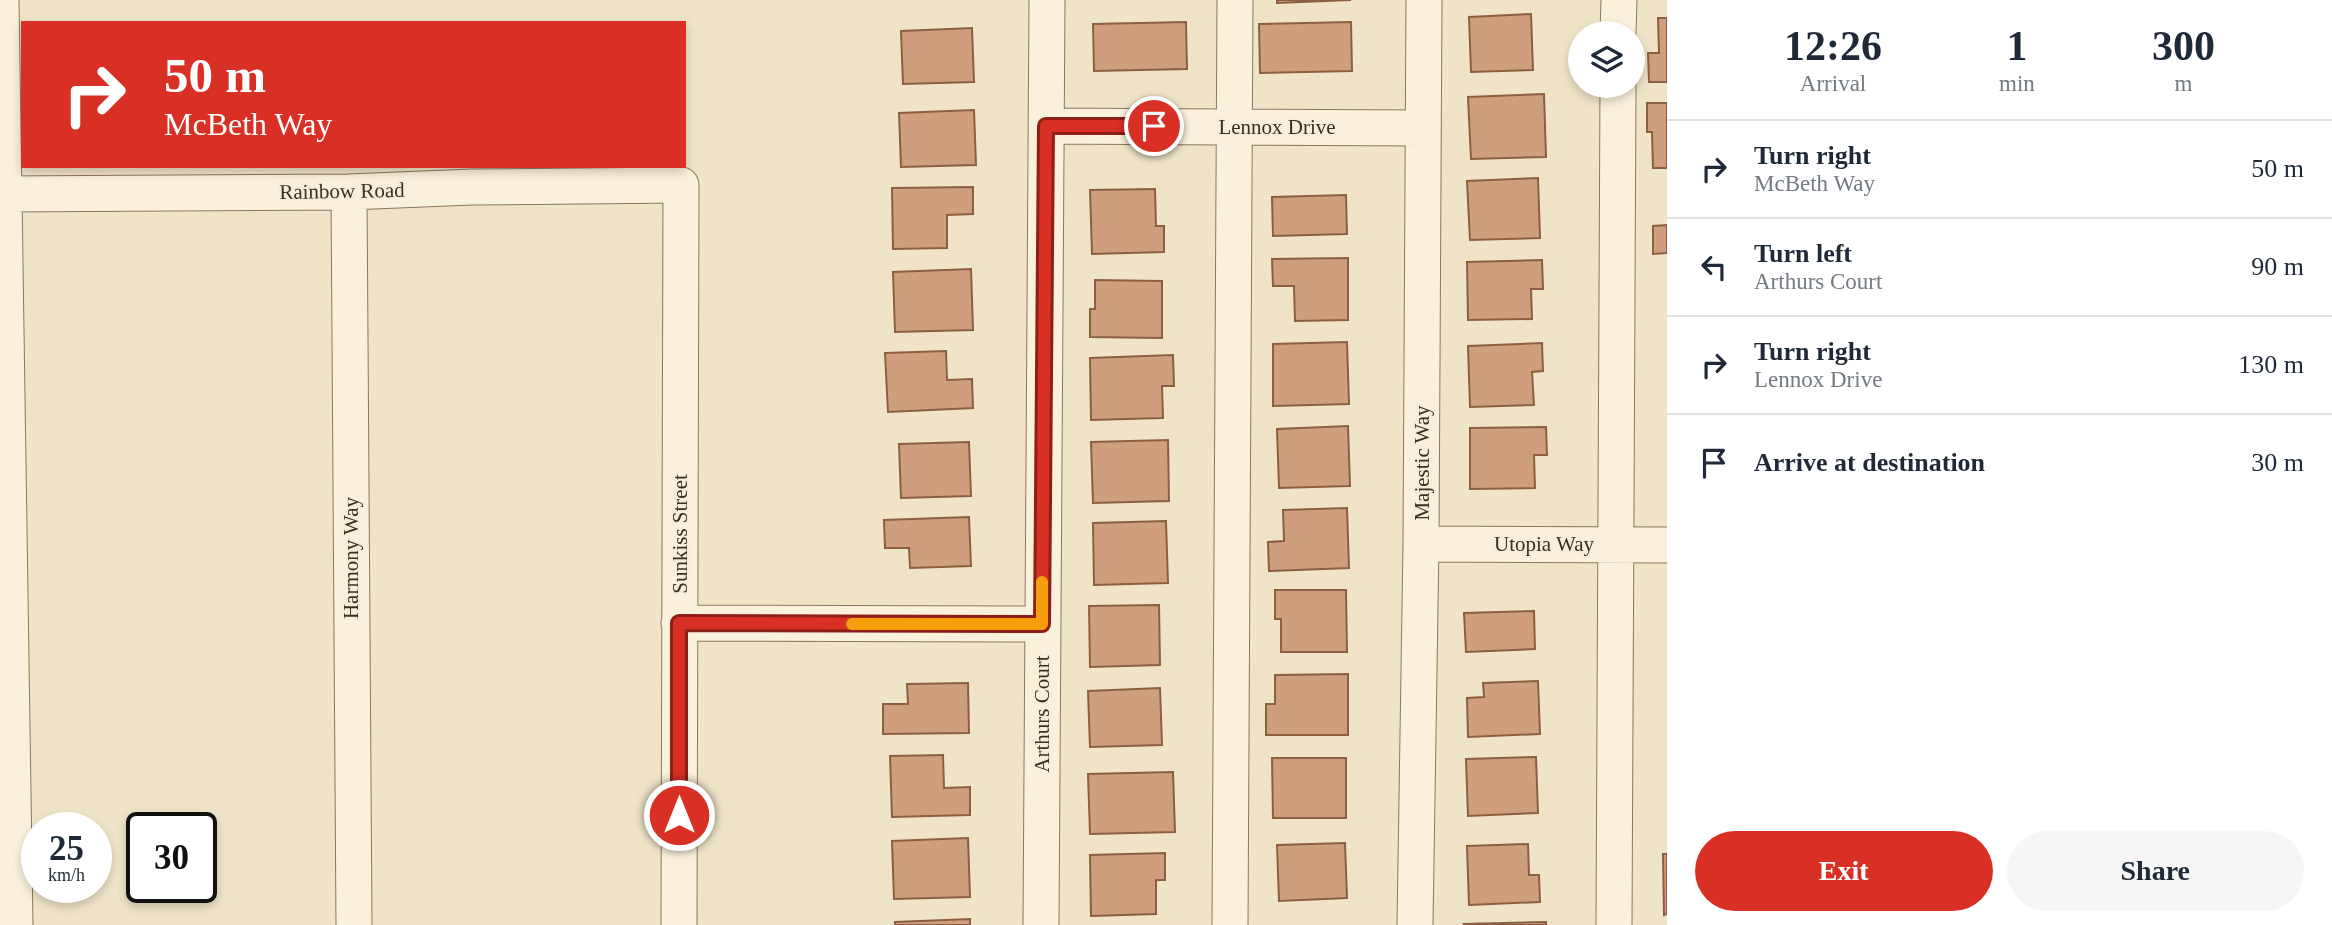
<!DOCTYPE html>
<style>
:root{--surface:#fff;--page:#f6f6f7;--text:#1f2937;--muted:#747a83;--line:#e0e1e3;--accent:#d93025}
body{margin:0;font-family:Georgia,serif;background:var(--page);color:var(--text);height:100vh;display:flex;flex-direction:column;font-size:26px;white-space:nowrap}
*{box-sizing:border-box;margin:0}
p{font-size:23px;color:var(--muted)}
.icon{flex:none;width:38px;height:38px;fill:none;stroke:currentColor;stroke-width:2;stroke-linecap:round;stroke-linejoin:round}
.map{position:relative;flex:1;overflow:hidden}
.side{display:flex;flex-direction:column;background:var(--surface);width:665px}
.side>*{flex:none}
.top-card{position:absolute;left:21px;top:21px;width:665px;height:147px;border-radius:0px;box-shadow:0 4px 10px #0003;background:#d93025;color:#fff;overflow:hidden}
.controls{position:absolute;left:1568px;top:21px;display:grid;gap:14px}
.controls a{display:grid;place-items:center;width:77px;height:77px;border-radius:50%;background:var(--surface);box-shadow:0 4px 10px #0003;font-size:35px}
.speed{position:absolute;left:21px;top:812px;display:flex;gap:14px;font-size:35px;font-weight:700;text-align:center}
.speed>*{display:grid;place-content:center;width:91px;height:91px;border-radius:50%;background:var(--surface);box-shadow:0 4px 10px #0003;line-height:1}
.speed small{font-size:18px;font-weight:400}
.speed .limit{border:4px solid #111;border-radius:10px;background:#fff;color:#111}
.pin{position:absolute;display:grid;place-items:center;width:60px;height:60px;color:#fff;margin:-30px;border:4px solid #fff;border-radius:50%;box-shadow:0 2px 7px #0007}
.me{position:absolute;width:77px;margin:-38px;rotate:0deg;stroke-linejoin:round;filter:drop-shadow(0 0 5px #0008)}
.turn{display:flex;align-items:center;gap:24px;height:147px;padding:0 28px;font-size:32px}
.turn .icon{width:91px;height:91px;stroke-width:2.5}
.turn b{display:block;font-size:49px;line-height:60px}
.eta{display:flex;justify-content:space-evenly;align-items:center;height:119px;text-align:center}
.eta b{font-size:42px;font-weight:800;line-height:49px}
.action{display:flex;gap:14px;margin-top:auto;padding:14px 28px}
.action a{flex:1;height:80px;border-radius:42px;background:var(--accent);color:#fff;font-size:28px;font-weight:800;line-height:80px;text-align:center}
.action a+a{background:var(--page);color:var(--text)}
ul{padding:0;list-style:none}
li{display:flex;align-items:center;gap:21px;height:98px;padding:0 28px;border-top:2px solid var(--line)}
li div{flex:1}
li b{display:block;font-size:26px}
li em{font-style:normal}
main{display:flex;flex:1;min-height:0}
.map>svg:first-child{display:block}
.building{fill:#cf9f7d;stroke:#8d5f41;stroke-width:2}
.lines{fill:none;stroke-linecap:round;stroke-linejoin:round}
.minor-casing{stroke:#8d765c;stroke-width:37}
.minor{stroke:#faf1dc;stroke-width:35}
.route-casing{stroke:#8d1f18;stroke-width:18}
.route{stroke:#d93025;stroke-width:12}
.slow{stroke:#f59e0b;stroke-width:12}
.labels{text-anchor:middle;stroke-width:5;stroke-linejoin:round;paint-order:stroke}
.street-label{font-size:21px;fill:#3d2e20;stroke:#f7eed8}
</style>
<main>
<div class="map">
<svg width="1667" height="925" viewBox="0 0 1667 925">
<rect width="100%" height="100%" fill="#f0e4c8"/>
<path class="building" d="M1277 0H1351L1277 3Z
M1531 14 1533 70 1471 72 1469 17Z
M1658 18H1667V82H1649L1648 53H1659Z
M1186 22 1187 69 1094 71 1093 24Z
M1351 22 1352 71 1260 73 1259 24Z
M972 28 974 82 903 84 901 31Z
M1544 94 1546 157 1471 159 1468 97Z
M1647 103H1667V168H1653L1652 132H1647Z
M974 110 976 165 901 167 899 113Z
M1538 178 1540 238 1470 240 1467 181Z
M973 187V214L947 215V248L893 249 892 188Z
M1155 189 1156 226H1164V252L1092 254 1090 190Z
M1346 195 1347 234 1273 236 1272 197Z
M1667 225V253L1653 254V226Z
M1348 258V320L1295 321 1294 286H1273L1272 259Z
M1542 260 1543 289H1531L1532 319 1468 320 1467 262Z
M971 269 973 330 895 332 893 272Z
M1095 280 1162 281V338L1090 337V309H1095Z
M1347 342 1349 404 1273 406V344Z
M1542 343 1543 371 1532 372 1534 405 1470 407 1468 346Z
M946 351 947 380 972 379 973 408 888 412 885 353Z
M1173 355 1174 386H1162L1163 418 1091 420 1090 358Z
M1348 426 1350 486 1279 488 1277 429Z
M1546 427 1547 455H1534L1535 488 1470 489V428Z
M1168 440 1169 501 1093 503 1091 442Z
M969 442 971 496 901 498 899 444Z
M1347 508 1349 568 1269 571 1268 542 1284 541 1283 510Z
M969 517 971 566 910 568 909 548H885L884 520Z
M1166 521 1168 583 1094 585 1093 523Z
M1275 590H1346L1347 652H1281V619H1275Z
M1159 605 1160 665 1090 667 1089 606Z
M1534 611 1535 649 1466 652 1464 613Z
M1348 674V735H1266V704H1275V675Z
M1538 681 1540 734 1468 737 1467 698 1484 697 1483 683Z
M968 683 969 733 883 734V704H908L907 684Z
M1160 688 1162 745 1090 747 1088 691Z
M943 755 944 788 970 787V815L892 817 890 756Z
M1536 757 1538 813 1468 816 1466 759Z
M1272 758H1346V818H1273Z
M1173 772 1175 832 1090 834 1088 774Z
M968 838 970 897 894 899 892 841Z
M1345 843 1347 898 1279 901 1277 845Z
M1528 844 1529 875H1539L1540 902 1469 905 1467 846Z
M1165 853V880H1156V914L1091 916 1090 855Z
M1663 854H1667V914L1664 915Z
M970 919V925H895V922Z
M1546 922V925H1465L1464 924Z"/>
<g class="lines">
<g class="minor-casing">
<path id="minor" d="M1 0 15 925
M1618 33 1619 0
M1046 126 1423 128
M349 192 354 925
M3 194 349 192 472 187 681 185 679 925
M1421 544 1667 545
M679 623 1042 624
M1041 925 1047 0
M1230 925 1235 0
M1415 925 1421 544 1424 0
M1614 925 1618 86"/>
</g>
<use href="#minor" class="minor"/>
</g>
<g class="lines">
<g class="route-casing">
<path id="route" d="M679 815V623L1042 624 1046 126H1154"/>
</g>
<use href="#route" class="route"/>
<path class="slow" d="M852 624H1042V582"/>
</g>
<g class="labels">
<g class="street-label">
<text x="1277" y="134">Lennox Drive</text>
<text transform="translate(342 191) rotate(-1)" y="7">Rainbow Road</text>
<text transform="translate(1422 463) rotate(-90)" y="7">Majestic Way</text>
<text transform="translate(680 534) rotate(-90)" y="7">Sunkiss Street</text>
<text x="1544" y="551">Utopia Way</text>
<text transform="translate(351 558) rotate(-90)" y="7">Harmony Way</text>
<text transform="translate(1042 714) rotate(-90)" y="7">Arthurs Court</text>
</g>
</g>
</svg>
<div class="controls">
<a><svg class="icon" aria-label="layers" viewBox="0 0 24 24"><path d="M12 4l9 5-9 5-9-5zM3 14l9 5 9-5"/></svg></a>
</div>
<div class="speed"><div>25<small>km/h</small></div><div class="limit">30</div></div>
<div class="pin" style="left:1154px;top:126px;background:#d93025"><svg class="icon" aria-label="arrive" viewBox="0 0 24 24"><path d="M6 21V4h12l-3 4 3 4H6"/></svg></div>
<svg class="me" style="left:679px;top:815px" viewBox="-20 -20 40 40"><circle r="17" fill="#d93025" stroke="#fff" stroke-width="3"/><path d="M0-11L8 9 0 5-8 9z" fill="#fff"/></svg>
<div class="top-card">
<div class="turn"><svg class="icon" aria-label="right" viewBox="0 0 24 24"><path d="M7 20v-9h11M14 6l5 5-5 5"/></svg><div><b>50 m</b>McBeth Way</div></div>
</div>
</div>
<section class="side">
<div class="eta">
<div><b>12:26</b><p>Arrival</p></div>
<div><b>1</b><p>min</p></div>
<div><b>300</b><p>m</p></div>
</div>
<ul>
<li><svg class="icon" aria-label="right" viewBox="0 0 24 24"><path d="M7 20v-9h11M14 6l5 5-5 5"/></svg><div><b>Turn right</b><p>McBeth Way</p></div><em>50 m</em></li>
<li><svg class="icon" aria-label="left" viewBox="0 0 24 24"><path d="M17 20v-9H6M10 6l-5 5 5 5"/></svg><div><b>Turn left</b><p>Arthurs Court</p></div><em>90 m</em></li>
<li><svg class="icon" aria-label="right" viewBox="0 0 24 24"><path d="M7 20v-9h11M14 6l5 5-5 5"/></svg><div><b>Turn right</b><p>Lennox Drive</p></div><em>130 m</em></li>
<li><svg class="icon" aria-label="arrive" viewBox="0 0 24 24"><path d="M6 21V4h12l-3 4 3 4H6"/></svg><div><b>Arrive at destination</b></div><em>30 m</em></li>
</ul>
<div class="action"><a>Exit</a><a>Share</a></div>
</section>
</main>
